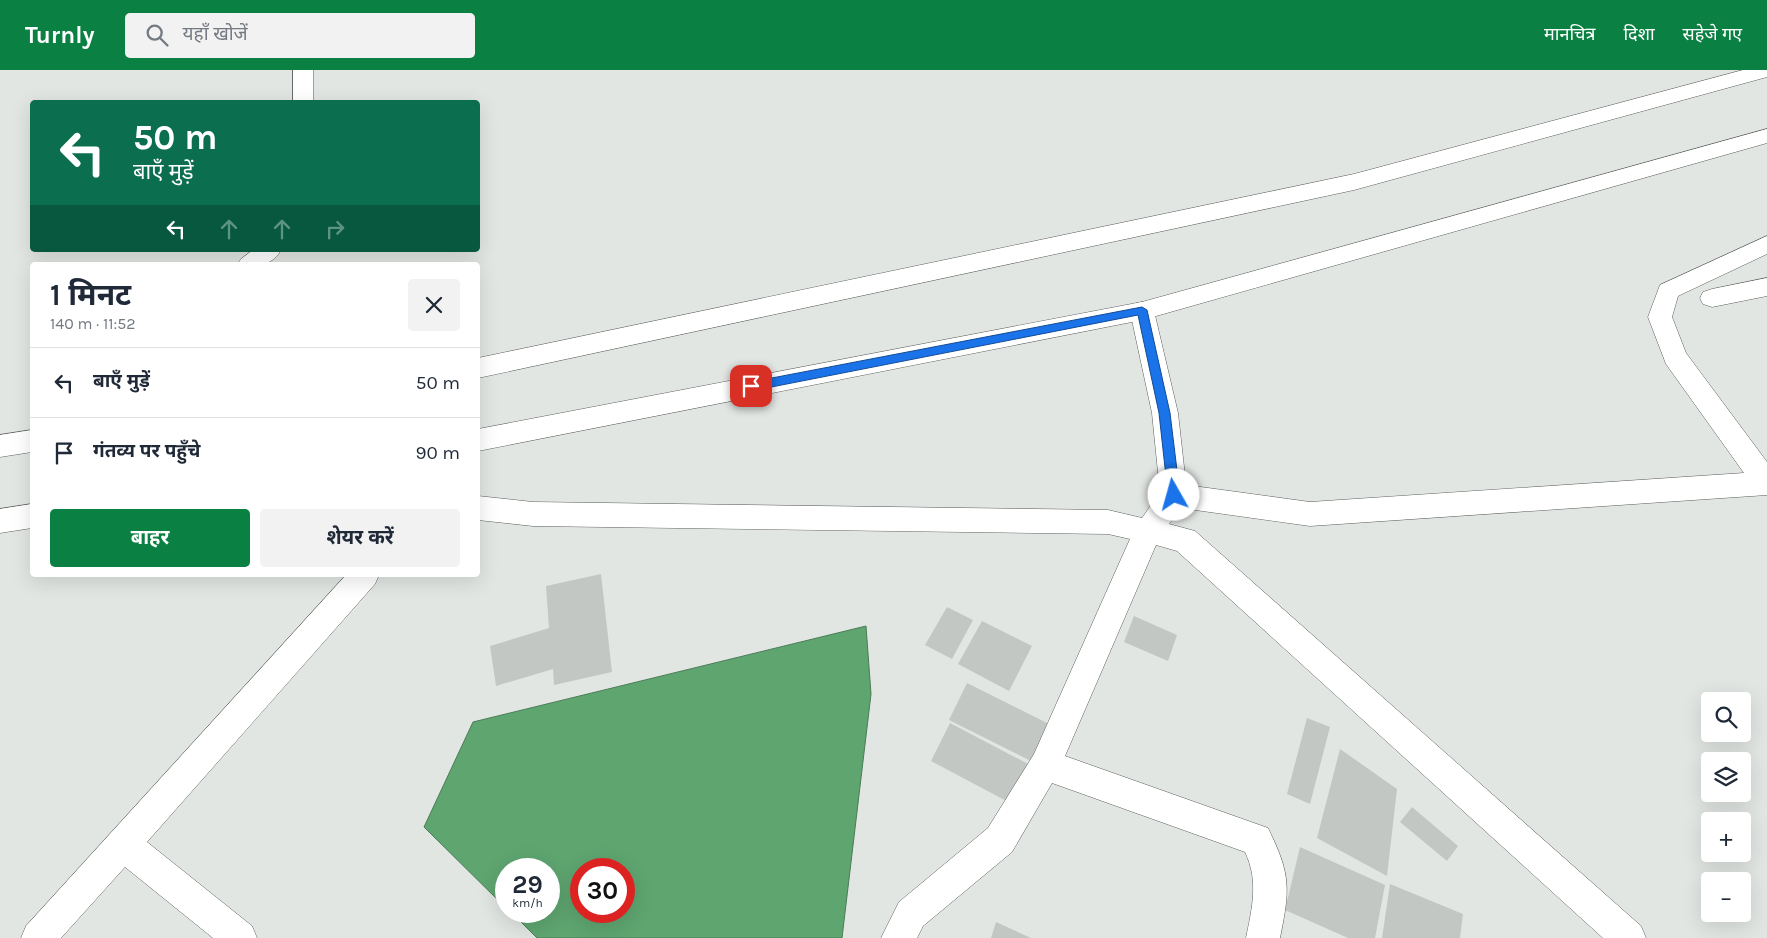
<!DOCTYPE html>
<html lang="hi">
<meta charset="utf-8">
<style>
:root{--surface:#fff;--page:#f2f2f3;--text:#1f2937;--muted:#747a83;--line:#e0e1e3;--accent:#0b8043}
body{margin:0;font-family:Karla,"Noto Sans Devanagari",sans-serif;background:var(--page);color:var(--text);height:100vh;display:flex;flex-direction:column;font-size:19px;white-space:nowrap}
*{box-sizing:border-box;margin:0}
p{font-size:16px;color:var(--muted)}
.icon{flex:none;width:28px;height:28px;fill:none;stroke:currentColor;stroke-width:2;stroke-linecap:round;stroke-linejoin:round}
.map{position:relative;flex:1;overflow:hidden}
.side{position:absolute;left:30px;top:192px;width:450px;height:315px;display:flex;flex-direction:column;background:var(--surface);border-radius:5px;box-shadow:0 5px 20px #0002}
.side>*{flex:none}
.banner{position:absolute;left:30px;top:30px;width:450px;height:152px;border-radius:5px;box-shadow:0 5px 20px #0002;background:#0b6e4f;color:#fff;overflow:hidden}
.controls{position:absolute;left:1701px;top:622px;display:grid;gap:10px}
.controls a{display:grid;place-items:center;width:50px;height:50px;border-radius:5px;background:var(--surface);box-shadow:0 5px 20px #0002;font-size:25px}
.speed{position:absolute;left:495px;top:788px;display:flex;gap:10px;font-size:25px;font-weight:700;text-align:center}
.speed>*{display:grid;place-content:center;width:65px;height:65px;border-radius:50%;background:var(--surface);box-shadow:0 5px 20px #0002;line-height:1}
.speed small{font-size:12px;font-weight:400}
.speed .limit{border:8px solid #d22;background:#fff;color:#111}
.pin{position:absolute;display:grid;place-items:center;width:42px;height:42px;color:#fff;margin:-21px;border-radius:10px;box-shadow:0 2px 8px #0006}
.me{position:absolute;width:55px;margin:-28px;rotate:353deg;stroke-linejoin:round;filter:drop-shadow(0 0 4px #0008)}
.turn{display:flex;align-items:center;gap:18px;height:105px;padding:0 20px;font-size:22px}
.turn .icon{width:65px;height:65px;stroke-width:2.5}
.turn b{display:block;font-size:35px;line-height:42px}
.lanes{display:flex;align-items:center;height:48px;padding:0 20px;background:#0003;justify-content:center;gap:25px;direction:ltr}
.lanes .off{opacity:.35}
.round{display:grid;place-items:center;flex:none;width:52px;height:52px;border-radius:5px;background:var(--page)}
.overview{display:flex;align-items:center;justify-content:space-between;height:85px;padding:0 20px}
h1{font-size:30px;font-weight:700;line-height:38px}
.button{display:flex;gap:10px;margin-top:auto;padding:10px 20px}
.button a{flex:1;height:58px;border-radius:5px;background:var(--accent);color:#fff;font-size:20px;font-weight:700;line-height:58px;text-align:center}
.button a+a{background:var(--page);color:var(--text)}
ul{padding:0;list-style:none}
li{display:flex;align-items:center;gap:15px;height:70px;padding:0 20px;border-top:1px solid var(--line)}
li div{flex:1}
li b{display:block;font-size:19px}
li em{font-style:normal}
header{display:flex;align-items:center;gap:30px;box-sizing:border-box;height:70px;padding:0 25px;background:var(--accent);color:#fff}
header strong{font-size:24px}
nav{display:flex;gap:28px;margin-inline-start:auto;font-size:18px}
.search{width:350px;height:45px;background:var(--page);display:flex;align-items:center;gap:12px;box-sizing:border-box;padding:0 18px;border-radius:5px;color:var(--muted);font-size:19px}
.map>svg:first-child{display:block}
.water{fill:#5ea570;stroke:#4a7c56;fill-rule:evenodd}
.building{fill:#c3c7c4}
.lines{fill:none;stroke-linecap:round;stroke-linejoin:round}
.minor-casing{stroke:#5b5e5b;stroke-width:1}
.tertiary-casing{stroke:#5b5e5b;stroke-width:1}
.minor{fill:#fff;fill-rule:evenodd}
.tertiary{fill:#fff;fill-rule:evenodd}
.route{fill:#1a73e8;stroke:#114b97}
</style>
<header>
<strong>Turnly</strong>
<div class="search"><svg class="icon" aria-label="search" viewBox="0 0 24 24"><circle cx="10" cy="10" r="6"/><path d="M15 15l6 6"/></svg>यहाँ खोजें</div>
<nav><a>मानचित्र</a><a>दिशा</a><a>सहेजे गए</a></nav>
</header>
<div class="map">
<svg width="1767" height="868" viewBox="0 0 1767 868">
<rect width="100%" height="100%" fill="#e2e6e3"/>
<path class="water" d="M866 556 871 624 842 868H537L510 841H549V799H506V838L424 757 473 652ZM581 799H624V841H581Z"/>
<path class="building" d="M601 504 612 602 554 615 553 599 496 616 490 576 549 558 546 516Z
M947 537 973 550 952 589 925 575Z
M1134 546 1177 565 1168 591 1124 572Z
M982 551 1032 576 1009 621 958 594Z
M967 613 1055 657 1039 695 949 650Z
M1307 648 1330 657 1310 734 1287 724Z
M950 653 1032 696 1014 735 931 691Z
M1340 679 1397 719 1387 806 1317 768Z
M1412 737 1458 776 1447 791 1400 752Z
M1300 777 1385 815 1375 868H1348L1285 840Z
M1390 814 1463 844 1460 868H1382Z
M996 852 1031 868H991Z"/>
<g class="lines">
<g class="minor-casing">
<path id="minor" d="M293 0H313V32H293Z
M1767 166V184L1678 226 1672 247 1686 283 1767 392V425L1310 456 1181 438 1169 454 1195 461 1641 856 1646 868H1603L1177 481 1156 475 1065 686 1268 758C1291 805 1290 818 1280 868H1246C1252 838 1259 811 1245 782L1052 713 1012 782 923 856 917 868H881L899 832 988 758 1034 684 1130 469 1108 464 533 456 478 450V426L533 432 1108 440 1142 448 1160 422 1152 343 1130 241 1133 234 1142 232 1151 234 1154 241 1178 343 1186 415 1310 432 1744 403 1666 294 1648 247 1660 215Z
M253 180H281C271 198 255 195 237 195L241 189Z
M1767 208V226L1712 237 1703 234 1700 228 1703 222 1712 219Z
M346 505H379L375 514 147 772 252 856 257 868H213L125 797 61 868H21L26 856Z"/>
</g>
<g class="tertiary-casing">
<path id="tertiary" d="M1743 0H1767V7L1354 120 478 308V288L1354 104Z
M1767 59V73L1142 250 478 381V359L1142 232Z
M32 360V382L0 387V365Z
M32 434V458L0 463V439Z"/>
</g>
<use href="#minor" class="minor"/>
<use href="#tertiary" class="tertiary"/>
</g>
<path class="route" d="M1142 237 1147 240 1170 343 1180 425 1178 428H1170L1168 425 1159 343 1138 245 751 321 746 316 751 312Z"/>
</svg>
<div class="controls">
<a><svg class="icon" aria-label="search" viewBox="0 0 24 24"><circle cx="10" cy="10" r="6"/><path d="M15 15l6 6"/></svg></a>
<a><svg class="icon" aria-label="layers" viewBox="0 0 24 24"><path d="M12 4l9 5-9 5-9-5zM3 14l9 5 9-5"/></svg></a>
<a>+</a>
<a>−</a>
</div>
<div class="speed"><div>29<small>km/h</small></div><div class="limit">30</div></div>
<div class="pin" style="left:751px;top:316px;background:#d93025"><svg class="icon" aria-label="arrive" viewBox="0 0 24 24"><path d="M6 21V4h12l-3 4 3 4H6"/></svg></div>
<svg class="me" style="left:1174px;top:425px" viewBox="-20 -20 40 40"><circle r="19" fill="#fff"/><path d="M0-13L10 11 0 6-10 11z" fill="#1a73e8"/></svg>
<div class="banner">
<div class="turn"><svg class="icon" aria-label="left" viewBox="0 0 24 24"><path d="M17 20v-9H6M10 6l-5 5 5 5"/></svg><div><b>50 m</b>बाएँ मुड़ें</div></div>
<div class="lanes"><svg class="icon" aria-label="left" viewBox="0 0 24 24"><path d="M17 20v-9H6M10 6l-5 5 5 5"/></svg><svg class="icon off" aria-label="ahead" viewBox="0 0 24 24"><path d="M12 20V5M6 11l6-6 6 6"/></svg><svg class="icon off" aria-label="ahead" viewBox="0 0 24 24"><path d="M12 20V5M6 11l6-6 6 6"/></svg><svg class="icon off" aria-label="right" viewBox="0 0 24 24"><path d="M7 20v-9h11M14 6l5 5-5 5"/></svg></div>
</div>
<section class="side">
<div class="overview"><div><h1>1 मिनट</h1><p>140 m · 11:52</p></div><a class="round"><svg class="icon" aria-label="close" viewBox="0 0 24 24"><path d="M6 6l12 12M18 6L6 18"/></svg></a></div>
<ul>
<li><svg class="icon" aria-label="left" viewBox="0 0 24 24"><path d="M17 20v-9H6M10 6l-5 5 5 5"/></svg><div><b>बाएँ मुड़ें</b></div><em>50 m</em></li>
<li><svg class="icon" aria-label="arrive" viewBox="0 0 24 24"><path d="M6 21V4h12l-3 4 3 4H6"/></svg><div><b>गंतव्य पर पहुँचे</b></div><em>90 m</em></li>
</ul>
<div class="button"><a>बाहर</a><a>शेयर करें</a></div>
</section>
</div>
